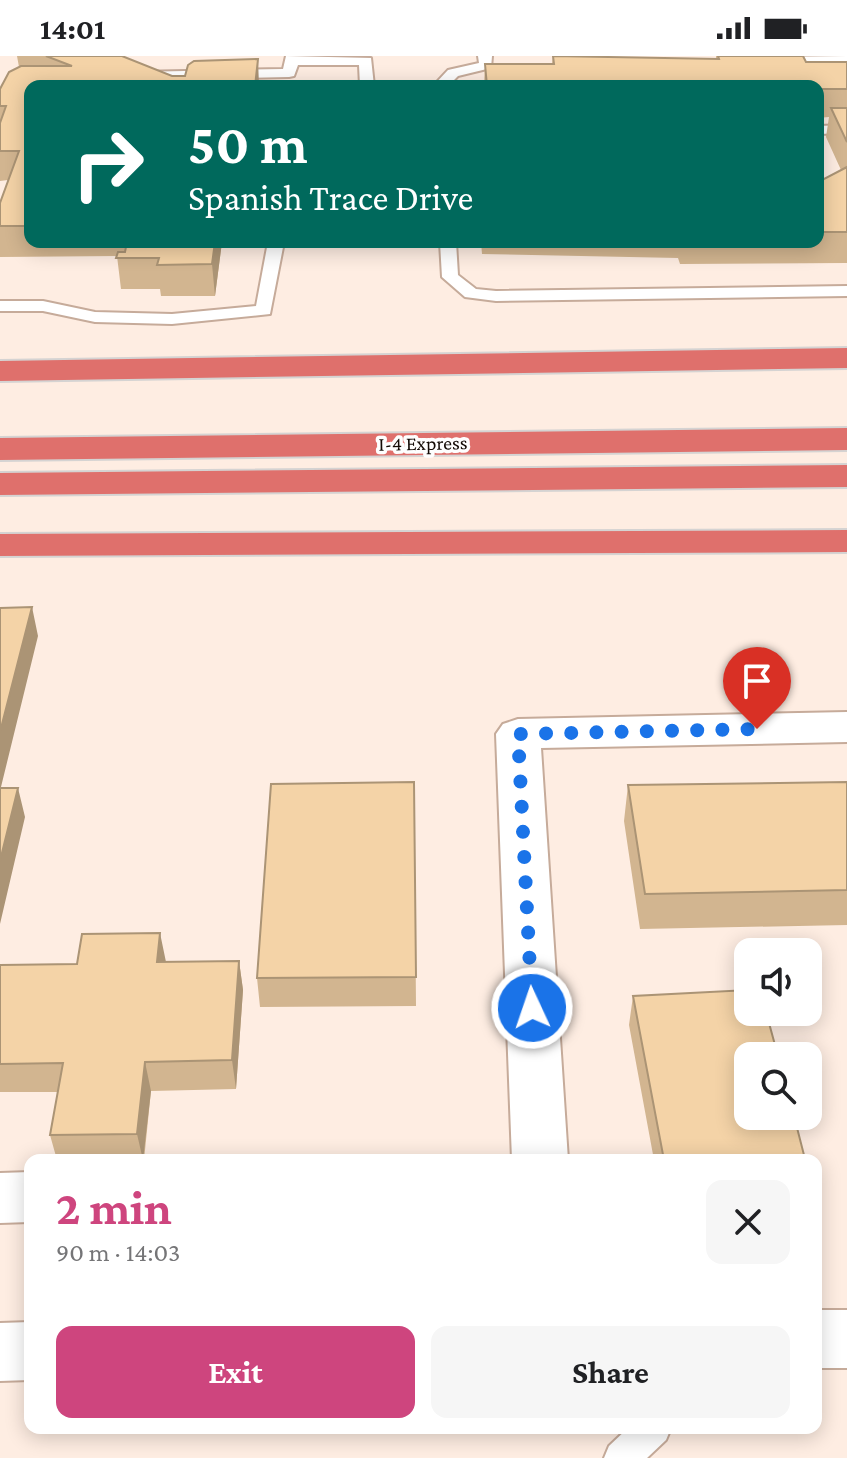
<!DOCTYPE html>
<meta charset="utf-8">
<style>
:root{--surface:#fff;--page:#f6f6f6;--text:#202124;--muted:#757577;--accent:#ce457e}
body{margin:0;font-family:"Crimson Pro",serif;background:var(--page);color:var(--text);height:100vh;display:flex;flex-direction:column;font-size:30px;white-space:nowrap}
*{box-sizing:border-box;margin:0}
p{font-size:26px;color:var(--muted)}
.icon{flex:none;width:44px;height:44px;fill:none;stroke:currentColor;stroke-width:2;stroke-linecap:round;stroke-linejoin:round}
.map{position:relative;flex:1;overflow:hidden}
.panel{position:absolute;left:24px;top:1098px;width:798px;height:280px;display:flex;flex-direction:column;background:var(--surface);border-radius:16px;box-shadow:0 4px 20px #0003}
.panel>*{flex:none}
.guide{position:absolute;left:24px;top:24px;width:800px;height:168px;border-radius:16px;box-shadow:0 4px 20px #0003;background:#00695c;color:#fff;overflow:hidden}
.buttons{position:absolute;left:734px;top:882px;display:grid;gap:16px}
.buttons a{display:grid;place-items:center;width:88px;height:88px;border-radius:16px;background:var(--surface);box-shadow:0 4px 20px #0003;font-size:40px}
.pin{position:absolute;display:grid;place-items:center;width:68px;height:68px;color:#fff;margin:-82px -34px;border-radius:50% 50% 50% 0;rotate:-45deg;box-shadow:0 0 8px #0007}
.pin .icon{rotate:45deg}
.me{position:absolute;width:88px;margin:-44px;rotate:357deg;stroke-linejoin:round;filter:drop-shadow(0 0 6px #0008)}
.turn{display:flex;align-items:center;gap:28px;height:168px;padding:0 32px;font-size:36px}
.turn .icon{width:104px;height:104px;stroke-width:2.5}
.turn b{display:block;font-size:56px;line-height:68px}
.round{display:grid;place-items:center;flex:none;width:84px;height:84px;border-radius:16px;background:var(--page)}
.overview{display:flex;align-items:center;justify-content:space-between;height:136px;padding:0 32px}
h1{font-size:48px;font-weight:700;line-height:60px;color:var(--accent)}
.cta{display:flex;gap:16px;margin-top:auto;padding:16px 32px}
.cta a{flex:1;height:92px;border-radius:16px;background:var(--accent);color:#fff;font-size:32px;font-weight:700;line-height:92px;text-align:center}
.cta a+a{background:var(--page);color:var(--text)}
.status{display:flex;justify-content:space-between;align-items:center;height:56px;padding:0 40px;background:var(--surface);direction:ltr}
.status svg{height:22px;fill:currentColor}
.map>svg:first-child{display:block}
.lines{fill:none;stroke-linecap:round;stroke-linejoin:round}
.lane-casing{stroke:#c6ab9a;stroke-width:4}
.street-casing{stroke:#c6ab9a;stroke-width:4}
.secondary-casing{stroke:#c6ab9a;stroke-width:4}
.highway-casing{stroke:#d5d3d2;stroke-width:4}
.lane{fill:#fff;fill-rule:evenodd}
.street{fill:#fff;fill-rule:evenodd}
.secondary{fill:#fff;fill-rule:evenodd}
.highway{fill:#df706c;fill-rule:evenodd}
.wall{fill:#d2b590}
.shaded-wall{fill:#ab9475}
.building{fill:#f4d3a7;stroke:#ab9475;stroke-width:2}
.route{stroke:#1a73e8;stroke-width:14;stroke-dasharray:0 25.2}
.labels{text-anchor:middle;stroke-width:7;stroke-linejoin:round;paint-order:stroke}
.far-street-label{font-size:20px;fill:#130a05;stroke:#fefefe}
</style>
<div class="status"><b>14:01</b><svg viewBox="0 0 49 12"><path d="M0 12V9h3v3zM5 12V6h3v6zM10 12V3h3v9zM15 12V0h3v12zM26 1h20v11H26zM47 4h2v5h-2z"/></svg></div>
<div class="map">
<svg width="847" height="1402" viewBox="0 0 847 1402">
<rect width="100%" height="100%" fill="#feede2"/>
<g class="lines">
<g class="lane-casing">
<path id="lane" d="M286 0 371 2 374 30H360L359 9H298L294 20 289 21 137 24 130 20 137 16 283 13Z
M478 0H492L491 12 458 20 448 30H433L448 14 479 7Z
M847 0V8L773 9 766 5 773 1Z
M847 69V77L818 78V70Z
M268 186H284L270 258 172 268 95 266 43 255H0V245H43L95 256 172 258 256 250Z
M440 186H456L458 219 476 233 496 235 847 230V240L496 245 465 241 442 221Z
M628 1372H671L666 1384 647 1402H604L609 1390Z"/>
</g>
<g class="street-casing">
<path id="street" d="M847 656V686L541 692 568 1104H512L496 678 503 668 518 663Z
M30 1116V1166L0 1167V1117Z"/>
</g>
<g class="secondary-casing">
<path id="secondary" d="M816 1254H847V1312H816Z
M30 1266V1324L0 1325V1267Z"/>
</g>
<g class="highway-casing">
<path id="highway" d="M847 292V312L0 325V305Z
M847 372V394L0 404V382Z
M847 409V431L0 439V417Z
M847 474V496L0 500V478Z"/>
</g>
<use href="#lane" class="lane"/>
<use href="#street" class="street"/>
<use href="#secondary" class="secondary"/>
<use href="#highway" class="highway"/>
</g>
<path class="wall" d="M17 0H122L172 20 259 30H30V186H222L215 240H161L160 233H121L117 200 0 201V147L8 124 0 125V33L19 11Z
M553 0 716 3V0H803L806 6H847V207L680 208 678 202 482 198 481 186H818V126L841 114 826 81 829 61 818 62V30H484L485 8H552Z
M414 726 416 950 260 951 257 922Z
M847 726V869L640 873 624 765 628 729Z
M239 905 243 934 236 1033 151 1035 144 1104H57L50 1079 58 1036H0V909Z
M633 940 804 1099 802 1104H654L629 969Z"/>
<path class="shaded-wall" d="M258 3 259 30H255Z
M215 186H222L215 240 212 208Z
M32 551 38 580 0 735V676Z
M18 732 25 761 0 868V805Z
M160 877 166 906H157Z
M239 905 243 934 236 1033 232 1004Z
M145 1006 151 1035 143 1104 137 1078Z"/>
<path class="building" d="M46 0H122L172 20H185L188 9 194 5 258 3 255 30H30V170H0V147L19 95H0V67L6 50H0V33L9 16 21 10H72Z
M553 0 719 3 718 0H803L806 6H847V33H818V30H487L485 8H554Z
M831 52H847V86Z
M847 111V176H818V126Z
M127 186H215L212 208 157 209 159 202H116L118 196H125Z
M32 551 0 676V552Z
M414 726 416 921 257 922 271 728Z
M847 726V834L645 838 628 729Z
M0 732H18L0 805Z
M160 877 157 906 239 905 232 1004 145 1006 137 1078 50 1079 63 1007 0 1008V909L77 908 82 878Z
M748 934V956H766L778 1000H748V1060H794L804 1099 709 1104H664L633 940Z"/>
<g class="lines">
<path class="route" d="M532 952 518 678 757 673"/>
</g>
<g class="labels">
<g class="far-street-label">
<text transform="translate(423 387) rotate(-1)" y="7">I-4 Express</text>
</g>
</g>
</svg>
<div class="buttons">
<a><svg class="icon" aria-label="sound" viewBox="0 0 24 24"><path d="M4 9h4l5-4v14l-5-4H4zM17 9q2 3 0 6"/></svg></a>
<a><svg class="icon" aria-label="search" viewBox="0 0 24 24"><circle cx="10" cy="10" r="6"/><path d="M15 15l6 6"/></svg></a>
</div>
<div class="pin" style="left:757px;top:673px;background:#d93025"><svg class="icon" aria-label="arrive" viewBox="0 0 24 24"><path d="M6 21V4h12l-3 4 3 4H6"/></svg></div>
<svg class="me" style="left:532px;top:952px" viewBox="-20 -20 40 40"><circle r="17" fill="#1a73e8" stroke="#fff" stroke-width="3"/><path d="M0-11L8 9 0 5-8 9z" fill="#fff"/></svg>
<div class="guide">
<div class="turn"><svg class="icon" aria-label="right" viewBox="0 0 24 24"><path d="M7 20v-9h11M14 6l5 5-5 5"/></svg><div><b>50 m</b>Spanish Trace Drive</div></div>
</div>
<section class="panel">
<div class="overview"><div><h1>2 min</h1><p>90 m · 14:03</p></div><a class="round"><svg class="icon" aria-label="close" viewBox="0 0 24 24"><path d="M6 6l12 12M18 6L6 18"/></svg></a></div>
<div class="cta"><a>Exit</a><a>Share</a></div>
</section>
</div>
